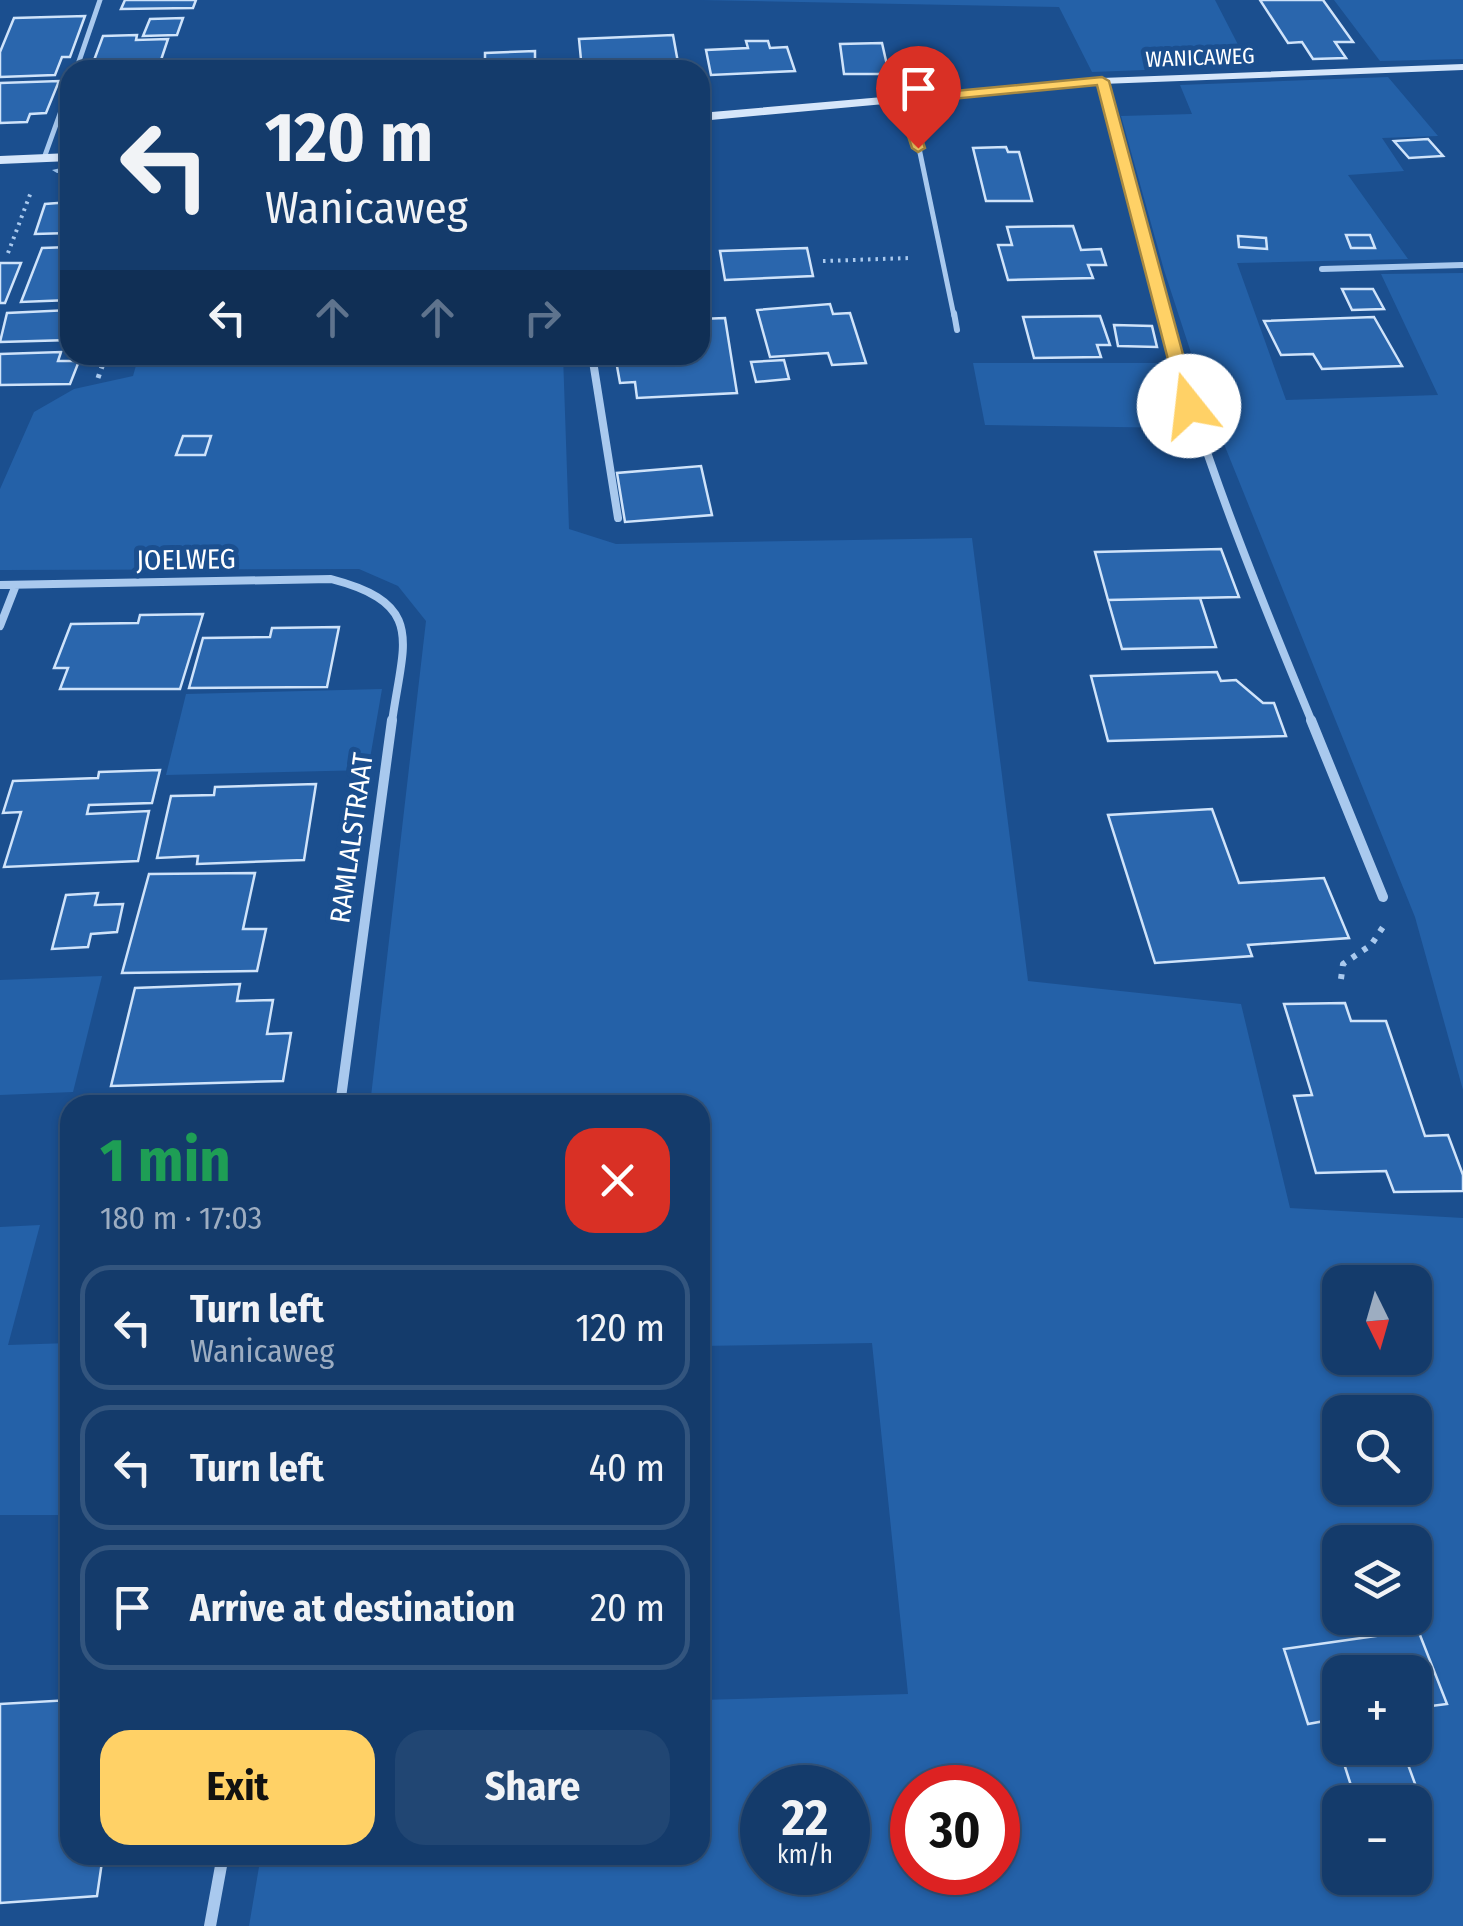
<!DOCTYPE html>
<meta charset="utf-8">
<style>
:root{--surface:#143b6b;--page:#214673;--text:#f1f3f6;--muted:#9dadc1;--line:#33557e;--accent:#ffd166}
body{margin:0;font-family:"Fira Sans Condensed",sans-serif;background:var(--page);color:var(--text);height:100vh;display:flex;flex-direction:column;font-size:38px;white-space:nowrap}
*{box-sizing:border-box;margin:0}
p{font-size:32px;color:var(--muted)}
.icon{flex:none;width:55px;height:55px;fill:none;stroke:currentColor;stroke-width:2;stroke-linecap:round;stroke-linejoin:round}
.map{position:relative;flex:1;overflow:hidden}
.drawer{position:absolute;left:60px;top:1095px;width:650px;height:770px;display:flex;flex-direction:column;background:var(--surface);border-radius:30px;box-shadow:0 2px 8px #0004,0 0 0 2px var(--line)}
.drawer>*{flex:none}
.guide{position:absolute;left:60px;top:60px;width:650px;height:305px;border-radius:30px;box-shadow:0 2px 8px #0004,0 0 0 2px var(--line);background:#143b6b;color:var(--text);overflow:hidden}
.needle{width:65px;rotate:175deg}
.tools{position:absolute;left:1322px;top:1265px;display:grid;gap:20px}
.tools a{display:grid;place-items:center;width:110px;height:110px;border-radius:20px;background:var(--surface);box-shadow:0 2px 8px #0004,0 0 0 2px var(--line);font-size:50px}
.speed{position:absolute;left:740px;top:1765px;display:flex;gap:20px;font-size:50px;font-weight:700;text-align:center}
.speed>*{display:grid;place-content:center;width:130px;height:130px;border-radius:50%;background:var(--surface);box-shadow:0 2px 8px #0004,0 0 0 2px var(--line);line-height:1}
.speed small{font-size:25px;font-weight:400}
.speed .limit{border:15px solid #d22;background:#fff;color:#111}
.pin{position:absolute;display:grid;place-items:center;width:85px;height:85px;color:#fff;margin:-102px -42px;border-radius:50% 50% 50% 0;rotate:-45deg;box-shadow:0 0 10px #0007}
.pin .icon{rotate:45deg}
.me{position:absolute;width:110px;margin:-55px;rotate:344deg;stroke-linejoin:round;filter:drop-shadow(0 0 8px #0008)}
.turn{display:flex;align-items:center;gap:35px;height:210px;padding:0 40px;font-size:45px}
.turn .icon{width:130px;height:130px;stroke-width:2.5}
.turn b{display:block;font-size:70px;line-height:85px}
.lanes{display:flex;align-items:center;height:95px;padding:0 40px;background:#0003;justify-content:center;gap:50px;direction:ltr}
.lanes .off{opacity:.35}
.round{display:grid;place-items:center;flex:none;width:105px;height:105px;border-radius:30px;background:var(--page)}
.head{display:flex;align-items:center;justify-content:space-between;height:170px;padding:0 40px}
h1{font-size:60px;font-weight:700;line-height:75px;color:#1e9e55}
.primary-button{display:flex;gap:20px;margin-top:auto;padding:20px 40px}
.primary-button a{flex:1;height:115px;border-radius:30px;background:var(--accent);color:#111;font-size:40px;font-weight:700;line-height:115px;text-align:center}
.primary-button a+a{background:var(--page);color:var(--text)}
ul{padding:0;list-style:none}
li{display:flex;align-items:center;gap:30px;height:125px;margin:0 20px 15px;padding:0 20px;border:5px solid var(--line);border-radius:30px}
li div{flex:1}
li b{display:block;font-size:38px}
li em{font-style:normal}
.map>svg:first-child{display:block}
.green{fill:#2461a8;fill-rule:evenodd}
.lines{fill:none;stroke-linecap:round;stroke-linejoin:round}
.stream{fill:#9cc4f0;fill-rule:evenodd}
.building{fill:#2a66ad;stroke:#cfe3fa;stroke-width:2.5}
.path-far2{stroke:#a9c9ee;stroke-width:4;stroke-dasharray:2.5 5;stroke-linecap:butt}
.path-far1{stroke:#a9c9ee;stroke-width:5;stroke-dasharray:4 6;stroke-linecap:butt}
.path{stroke:#a9c9ee;stroke-width:6;stroke-dasharray:5 8;stroke-linecap:butt}
.lane-far1{stroke:#a9c9ee;stroke-width:5}
.lane{stroke:#a9c9ee;stroke-width:6}
.street-far3{stroke:#a9c9ee;stroke-width:6}
.street-far2{stroke:#a9c9ee;stroke-width:8}
.street-far1{stroke:#a9c9ee;stroke-width:10}
.street{stroke:#a9c9ee;stroke-width:12}
.secondary{fill:#d6e6fa;fill-rule:evenodd}
.route{fill:#ffd166;stroke:#a68842;stroke-width:2.5}
.labels{text-anchor:middle;stroke-width:10;stroke-linejoin:round;paint-order:stroke}
.far-street-label{font-size:22px;fill:#fff;stroke:#1b4f8f}
.street-label{font-size:28px;fill:#fff;stroke:#1b4f8f}
</style>
<div class="map">
<svg width="1463" height="1926" viewBox="0 0 1463 1926">
<rect width="100%" height="100%" fill="#1b4f8f"/>
<path class="green" d="M701 0H1215L1249 66 1092 72 1059 7Z
M1334 0H1463V59L1380 61Z
M1388 77 1438 136 1382 138 1404 171 1348 175 1408 259 1237 263 1286 400 1438 395 1381 274 1463 273V1090L1415 917 1207 402 1164 270 1121 116 1192 114 1180 85Z
M139 355H563L569 529 616 544 972 538 1028 981 1241 1004 1290 1208 1463 1218V1926H249L261 1855H700V1700L908 1694 872 1343 700 1346V1105H370L426 621 398 586 359 569 0 570V489L34 412 74 389 133 376ZM1340 1282H1415V1358H1340ZM1340 1412H1415V1488H1340ZM1340 1542H1415V1618H1340ZM1340 1672H1415V1748H1340ZM762 1788H848V1872H762ZM912 1788H998V1872H912ZM1340 1802H1415V1878H1340Z
M973 363H1162L1182 428 985 425Z
M382 689 368 770 166 775 186 694Z
M102 976 73 1092 0 1095V980Z
M40 1225 8 1345 70 1343V1515H0V1227Z"/>
<g class="lines">
<path class="stream" d="M70 166V172L57 173 52 170Z"/>
</g>
<path class="building" d="M125 0H196L193 8 121 9Z
M1260 0H1323L1353 42H1335L1346 58 1313 59 1302 42 1288 43Z
M85 16 70 57H62L55 75 0 77V52L14 18Z
M183 18 177 35 143 36 150 19Z
M137 35 136 40 168 39 159 66 129 68 131 61 93 63 103 36Z
M673 35 679 68 647 69 646 65 582 70 579 39Z
M746 41H768L770 48 787 47 795 71 711 75 706 50 748 48Z
M882 43 889 74H844L840 44Z
M535 51V62H543V70H479V64H485V53Z
M59 81 46 113 30 114 27 122 0 123V83Z
M1428 139 1443 156 1409 158 1394 141Z
M1006 147 1008 152H1019L1032 201H986L973 148Z
M70 202V233L35 234 45 204Z
M1073 226 1081 250 1101 249 1106 265H1088L1093 278 1008 280 998 245H1012L1007 227Z
M1346 235H1370L1375 248H1351Z
M1238 236 1266 238 1267 249 1239 247Z
M70 247V300L21 302 42 248Z
M807 248 813 276 725 280 720 251Z
M0 263H21L5 303H0Z
M700 265H705L710 305H700Z
M1342 289H1373L1384 309 1352 310Z
M830 304 833 314 850 313 866 363 832 365 828 353 770 357 757 310Z
M70 310V340L0 342 7 313Z
M1100 316 1110 345H1097L1101 357 1034 358 1023 317Z
M1374 317 1402 366 1322 369 1313 354 1281 355 1264 321Z
M725 318 737 393 637 398 635 382 620 383 615 355H700V319Z
M1114 325 1152 326 1157 347 1118 346Z
M61 352 58 361H79L70 384 0 385V354Z
M784 360 789 379 756 382 751 362Z
M183 436H211L205 455H176Z
M701 466 712 515 625 522 617 473Z
M1221 549 1239 597 1108 600 1095 552Z
M1200 598 1216 647 1122 649 1108 600Z
M203 614 180 689H60L68 668H54L71 624 138 623 140 615Z
M339 627 327 687 189 688 203 638 270 637 272 628Z
M1217 672 1221 681 1236 680 1263 703H1274L1286 736 1108 741 1091 676Z
M160 770 152 803 89 805 87 814 149 811 138 861 4 867 21 812 3 813 13 781 98 778 99 772Z
M316 784 304 860 197 864 198 856 157 858 171 796 214 795 215 787Z
M1212 809 1239 883 1324 878 1349 938 1248 945 1252 956 1155 963 1108 815Z
M255 873 243 929H266L257 971 122 973 149 874Z
M98 893 95 905 123 904 117 932 91 934 88 947 52 949 66 895Z
M240 984 237 1001 273 1000 267 1034 291 1033 283 1081 111 1086 135 988Z
M1345 1003 1351 1021H1386L1425 1136 1448 1135 1463 1175V1191L1394 1192 1386 1171 1316 1173 1294 1096 1312 1095 1284 1004Z
M267 1099 266 1105H110V1103Z
M1418 1630 1447 1704 1415 1708V1672H1340V1748H1402L1418 1792 1356 1801 1330 1720 1308 1724 1284 1649Z
M70 1700V1855H103L97 1896 0 1903V1704Z"/>
<g class="lines">
<path class="path-far2" d="M8 253 31 192
M823 261 910 258"/>
<path class="path-far1" d="M98 378 106 355"/>
<path class="path" d="M1341 979 1343 964 1371 945 1383 927"/>
<path class="lane-far1" d="M76 70 100 0
M903 99 919 148 954 316
M44 158 70 86"/>
<path class="lane" d="M954 313 957 330"/>
<path class="street-far3" d="M1102 81 1165 316
M1322 269 1463 265"/>
<path class="street-far2" d="M1164 313C1202 454 1256 587 1312 722
M592 355 618 518
M0 585 331 579C427 604 403 642 392 722
M0 626 16 585"/>
<path class="street-far1" d="M1311 720 1383 897
M340 1105 392 720"/>
<path class="street" d="M210 1926 223 1855"/>
<path class="secondary" d="M1463 64V70L1102 84 700 121V113L1102 78Z
M70 153V161L0 164V156Z"/>
</g>
<path class="route" d="M1102 77 1109 81 1197 406 1195 409 1180 406 1097 85 910 103 925 148 918 152 912 148 896 100 902 96Z"/>
<g class="labels">
<g class="far-street-label">
<text transform="translate(1200 57) rotate(-2)" y="8">WANICAWEG</text>
</g>
<g class="street-label">
<text transform="translate(186 559) rotate(-1)" y="10">JOELWEG</text>
<text transform="translate(351 838) rotate(-82)" y="10">RAMLALSTRAAT</text>
</g>
</g>
</svg>
<div class="tools">
<a><svg class="needle" viewBox="-14 -14 28 28"><path d="M0-13l5 13h-10z" fill="#e53935"/><path d="M0 13l5-13h-10z" fill="#9dadc1"/></svg></a>
<a><svg class="icon" aria-label="search" viewBox="0 0 24 24"><circle cx="10" cy="10" r="6"/><path d="M15 15l6 6"/></svg></a>
<a><svg class="icon" aria-label="layers" viewBox="0 0 24 24"><path d="M12 4l9 5-9 5-9-5zM3 14l9 5 9-5"/></svg></a>
<a>+</a>
<a>−</a>
</div>
<div class="speed"><div>22<small>km/h</small></div><div class="limit">30</div></div>
<div class="pin" style="left:918px;top:148px;background:#d93025"><svg class="icon" aria-label="arrive" viewBox="0 0 24 24"><path d="M6 21V4h12l-3 4 3 4H6"/></svg></div>
<svg class="me" style="left:1189px;top:406px" viewBox="-20 -20 40 40"><circle r="19" fill="#fff"/><path d="M0-13L10 11 0 6-10 11z" fill="#ffd166"/></svg>
<div class="guide">
<div class="turn"><svg class="icon" aria-label="left" viewBox="0 0 24 24"><path d="M17 20v-9H6M10 6l-5 5 5 5"/></svg><div><b>120 m</b>Wanicaweg</div></div>
<div class="lanes"><svg class="icon" aria-label="left" viewBox="0 0 24 24"><path d="M17 20v-9H6M10 6l-5 5 5 5"/></svg><svg class="icon off" aria-label="ahead" viewBox="0 0 24 24"><path d="M12 20V5M6 11l6-6 6 6"/></svg><svg class="icon off" aria-label="ahead" viewBox="0 0 24 24"><path d="M12 20V5M6 11l6-6 6 6"/></svg><svg class="icon off" aria-label="right" viewBox="0 0 24 24"><path d="M7 20v-9h11M14 6l5 5-5 5"/></svg></div>
</div>
<section class="drawer">
<div class="head"><div><h1>1 min</h1><p>180 m · 17:03</p></div><a class="round" style="background:#d93025;color:#fff"><svg class="icon" aria-label="close" viewBox="0 0 24 24"><path d="M6 6l12 12M18 6L6 18"/></svg></a></div>
<ul>
<li><svg class="icon" aria-label="left" viewBox="0 0 24 24"><path d="M17 20v-9H6M10 6l-5 5 5 5"/></svg><div><b>Turn left</b><p>Wanicaweg</p></div><em>120 m</em></li>
<li><svg class="icon" aria-label="left" viewBox="0 0 24 24"><path d="M17 20v-9H6M10 6l-5 5 5 5"/></svg><div><b>Turn left</b></div><em>40 m</em></li>
<li><svg class="icon" aria-label="arrive" viewBox="0 0 24 24"><path d="M6 21V4h12l-3 4 3 4H6"/></svg><div><b>Arrive at destination</b></div><em>20 m</em></li>
</ul>
<div class="primary-button"><a>Exit</a><a>Share</a></div>
</section>
</div>
